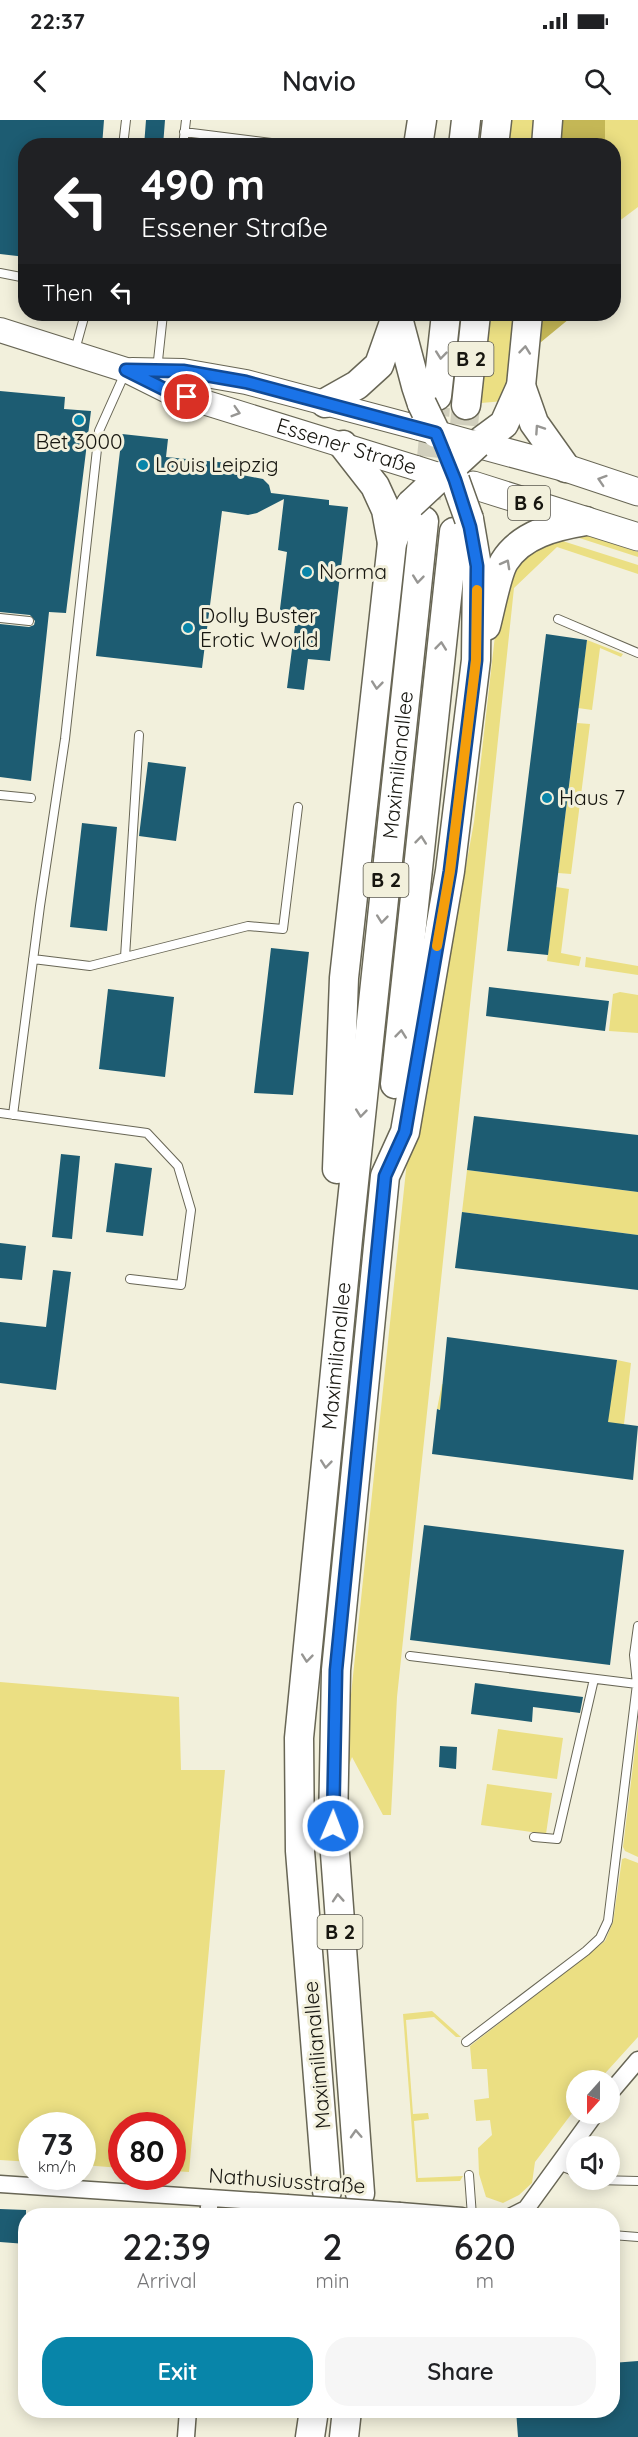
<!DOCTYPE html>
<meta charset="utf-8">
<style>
:root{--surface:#fff;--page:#f6f6f6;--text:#202124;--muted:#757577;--accent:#0885a9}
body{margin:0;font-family:Quicksand,sans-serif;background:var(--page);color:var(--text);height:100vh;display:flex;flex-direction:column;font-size:22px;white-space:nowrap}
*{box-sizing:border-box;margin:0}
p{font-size:20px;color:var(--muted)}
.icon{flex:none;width:33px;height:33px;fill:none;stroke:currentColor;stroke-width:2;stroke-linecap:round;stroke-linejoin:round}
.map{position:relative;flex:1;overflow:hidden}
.panel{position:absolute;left:18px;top:2088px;width:602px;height:210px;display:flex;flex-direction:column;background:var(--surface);border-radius:24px;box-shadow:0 3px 15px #0003}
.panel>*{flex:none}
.top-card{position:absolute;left:18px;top:18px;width:603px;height:183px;border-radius:24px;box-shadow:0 3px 15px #0003;background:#202124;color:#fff;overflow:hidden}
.needle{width:39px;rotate:201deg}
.controls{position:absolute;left:566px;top:1950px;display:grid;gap:12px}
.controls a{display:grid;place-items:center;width:54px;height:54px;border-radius:50%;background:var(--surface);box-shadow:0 3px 15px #0003;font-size:30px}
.speed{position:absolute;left:18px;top:1992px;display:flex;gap:12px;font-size:30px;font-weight:700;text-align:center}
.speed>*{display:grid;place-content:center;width:78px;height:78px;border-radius:50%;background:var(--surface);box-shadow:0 3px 15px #0003;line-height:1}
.speed small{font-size:15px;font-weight:400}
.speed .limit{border:9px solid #d22;background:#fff;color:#111}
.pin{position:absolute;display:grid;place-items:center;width:51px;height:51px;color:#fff;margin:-26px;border:3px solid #fff;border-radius:50%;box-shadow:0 2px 6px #0007}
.me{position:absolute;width:66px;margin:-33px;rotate:1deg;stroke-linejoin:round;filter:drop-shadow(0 0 4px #0008)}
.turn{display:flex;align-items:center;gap:21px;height:126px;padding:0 24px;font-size:27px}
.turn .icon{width:78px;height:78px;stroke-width:2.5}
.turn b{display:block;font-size:42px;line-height:51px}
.then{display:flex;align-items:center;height:57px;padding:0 24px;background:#0003;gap:12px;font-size:22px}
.eta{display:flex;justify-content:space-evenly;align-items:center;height:102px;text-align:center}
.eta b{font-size:36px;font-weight:600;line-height:42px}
.action{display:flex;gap:12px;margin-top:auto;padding:12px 24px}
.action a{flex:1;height:69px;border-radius:24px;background:var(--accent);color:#fff;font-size:24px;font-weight:600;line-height:69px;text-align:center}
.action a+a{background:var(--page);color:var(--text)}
.status{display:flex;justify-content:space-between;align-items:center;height:42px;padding:0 30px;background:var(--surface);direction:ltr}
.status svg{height:16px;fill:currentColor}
header{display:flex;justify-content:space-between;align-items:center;height:78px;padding:0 24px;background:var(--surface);font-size:27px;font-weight:600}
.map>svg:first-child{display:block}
.green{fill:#ebdf83}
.forest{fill:#c4b756}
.building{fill:#1d5c72}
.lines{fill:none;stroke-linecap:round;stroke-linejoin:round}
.trunk-tunnel{stroke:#d1cfbd;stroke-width:28;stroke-dasharray:28 14;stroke-linecap:butt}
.service-casing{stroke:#686655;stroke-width:10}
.minor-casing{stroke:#686655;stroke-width:19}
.secondary-casing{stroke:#686655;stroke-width:26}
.primary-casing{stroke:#686655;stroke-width:29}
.trunk-casing{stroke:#686655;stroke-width:31}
.service{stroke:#fff;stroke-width:8}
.minor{stroke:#fff;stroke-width:16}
.secondary{stroke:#fff;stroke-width:24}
.primary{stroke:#fff;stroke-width:27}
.trunk{stroke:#fff;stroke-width:28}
.minor-bridge-casing{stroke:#686655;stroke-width:19;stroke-linecap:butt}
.secondary-bridge-casing{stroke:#686655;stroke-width:26;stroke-linecap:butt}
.trunk-bridge-casing{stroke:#686655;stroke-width:31;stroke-linecap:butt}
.minor-bridge{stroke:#fff;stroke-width:16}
.secondary-bridge{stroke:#fff;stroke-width:24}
.trunk-bridge{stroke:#fff;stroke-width:28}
.oneway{stroke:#979693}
.route-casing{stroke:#114b97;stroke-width:15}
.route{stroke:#1a73e8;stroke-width:10}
.slow{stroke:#f59e0b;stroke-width:10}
.poi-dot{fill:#0885a9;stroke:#f2f0dc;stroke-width:2}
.labels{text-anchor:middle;stroke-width:6;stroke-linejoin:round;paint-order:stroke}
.shield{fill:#f2f0dc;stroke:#59574d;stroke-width:1.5}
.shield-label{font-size:20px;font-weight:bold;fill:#171610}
.poi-label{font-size:21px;fill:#171610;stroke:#f2f0dc;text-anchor:start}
.street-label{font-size:21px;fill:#171610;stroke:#f2f0dc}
</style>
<div class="status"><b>22:37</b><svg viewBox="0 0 49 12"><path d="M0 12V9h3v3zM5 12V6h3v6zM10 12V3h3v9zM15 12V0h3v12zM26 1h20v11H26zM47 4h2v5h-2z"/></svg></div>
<header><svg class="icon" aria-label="back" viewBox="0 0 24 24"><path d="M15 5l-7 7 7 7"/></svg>Navio<svg class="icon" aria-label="search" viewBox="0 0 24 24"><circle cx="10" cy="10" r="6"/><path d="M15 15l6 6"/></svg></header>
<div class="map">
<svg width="638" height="2317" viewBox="0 0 638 2317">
<rect width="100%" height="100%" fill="#f2f0dc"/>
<path class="green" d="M510 0H534L533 25 508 26Z
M602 0H638V87L614 105V26H601Z
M490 194H515L508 262 504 281 481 283Z
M567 414 587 415 638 432V437Z
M550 417 638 445V454L557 427 514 468 397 1577 391 1695H383L352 1637 346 1653 347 1613 408 1031 434 888 464 757 474 702 500 471 510 446Z
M587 520 623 534 621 537 600 528 592 590 578 588Z
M577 603 590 604 571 754 558 753Z
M556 767 569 769 561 833 581 837 579 846 547 841Z
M586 837 638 846V855L585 847Z
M620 872 638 875V913L609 911 613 874Z
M467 1050 638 1072V1115L462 1092Z
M617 1240 631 1243 624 1304H619L617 1312 437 1289 442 1264 610 1285Z
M0 1562 179 1577 181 1650H225L189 2052 173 2051 172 2006H122L121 2048 83 2045 82 2006H32L31 2042 0 2040Z
M638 1605V1737L625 1731 623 1727Z
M498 1609 563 1618 557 1659 492 1650Z
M487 1664 552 1673 546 1714 481 1705Z
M625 1738 638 1743V1917L599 1960H576V1988L535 2042 532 2063 519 2075 503 2083 486 2077 479 2054 478 2028 492 2015 490 2000 476 2001 474 1980 489 1978 487 1949H472L470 1926 605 1821 613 1802 622 1739Z
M432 1891 461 1917H456L434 1897 406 1900 413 1994 428 1993 429 1999 414 2001 418 2058 463 2056 460 2061 416 2062 403 1894Z"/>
<path class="forest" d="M558 0H605V25L555 26Z
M539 194H571L569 199 535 227Z"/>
<path class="building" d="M0 0H104L102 26H26V137L0 134Z
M146 0H165L163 26H144Z
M0 271 65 277 64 289 91 291 66 493 49 492 31 661 0 657V504L29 507 34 505 35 501 30 495 0 492Z
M122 314 168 319 166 337 228 343 227 352 263 359 269 365 271 373 329 380V385L348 387 330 541 308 539 304 570 287 568 296 498 279 497 287 432 278 430 284 379 257 393 248 395 222 391 202 548 96 536Z
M546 514 587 520 548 835 507 831Z
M148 642 186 647 176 721 139 716Z
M82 703 117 707 107 811 70 807Z
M271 828 309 832 293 975 254 973Z
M489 867 609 881 605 911 486 896Z
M108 869 174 877 165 957 99 949Z
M474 996 638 1015V1072L467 1050Z
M61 1034 80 1036 72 1119 52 1117Z
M115 1043 152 1048 143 1116 106 1112Z
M462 1092 638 1115V1170L455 1148Z
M0 1123 26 1126 22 1160 0 1158Z
M53 1150 71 1152 56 1270 0 1263V1202L46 1207Z
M447 1217 617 1240 608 1302 638 1306 633 1360 432 1334 437 1289 440 1290Z
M424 1405 624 1430 610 1545 410 1520Z
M475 1563 535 1571 583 1577 580 1593 533 1587 532 1602 471 1594Z
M440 1626 457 1627 456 1649 439 1647Z
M0 2089 26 2090V2124L0 2122Z
M638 2241V2317H518L516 2290H612V2243Z"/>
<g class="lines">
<path class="trunk-tunnel" d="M460 347 466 285
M427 379 436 287"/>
<g class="service-casing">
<path id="service" d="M184 12 295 26
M123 26 126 0
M183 26 186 0
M0 153 26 158
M75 230 85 194
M157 250 163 194
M0 498 29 501
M558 499 638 533
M0 675 31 678
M125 837 139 615
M33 839 90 846 248 806 283 809 298 687
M0 993 147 1013 178 1046 191 1090 181 1165 130 1159
M13 995 40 786 65 619 99 311 125 253
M410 1536 637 1564
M534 1717 557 1719 594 1559
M466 1922 586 1831 600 1818 608 1801 637 1564 634 1535 638 1506
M558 2045 576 2052
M469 2055 472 2096
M595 2060 638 2061
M526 2089 537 2096
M612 2115 638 2117"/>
</g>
<g class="minor-casing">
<path id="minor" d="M609 1974 638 1940
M0 2064 287 2083
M400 2091 462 2096
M208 2096 210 2078
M512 2096 526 2089 595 1994
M186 2317 188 2290"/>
</g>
<g class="secondary-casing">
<g id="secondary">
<path id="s1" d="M0 210 126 250 168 271 416 348"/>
<path d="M132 250 183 251 246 262 419 308"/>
</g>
</g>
<g class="primary-casing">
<path id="primary" d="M477 324 566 348 638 372
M473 365 638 417"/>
</g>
<g class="trunk-casing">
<g id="trunk">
<path d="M418 26 422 0"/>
<path d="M463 26 466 0"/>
<path d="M494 26 497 0"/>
<path d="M546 26 548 0"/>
<path d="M397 194 416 266 422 284"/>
<path d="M521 266 534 303 566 348"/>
<path d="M437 276 446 194"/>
<path d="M325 283 357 265 379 245 397 194"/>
<path d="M466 285 476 194"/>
<path d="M477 324 504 304 521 266 528 194"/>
<path d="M343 325 375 366 386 390 392 423"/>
<path d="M486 506C490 491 497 454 504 442 521 414 556 406 586 401"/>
<path d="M395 964 454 412"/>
<path d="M337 1049 344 858 392 423 401 399 411 384"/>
<path id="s2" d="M327 2071 300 1731 299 1618 348 1119 424 401"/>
<path d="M360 2073 333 1706 336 1550 385 1056 405 1012 450 751 476 540 477 446 469 399"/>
<path d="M310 2317 314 2290"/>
<path d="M344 2317 347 2290"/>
</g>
</g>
<use href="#service" class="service"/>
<use href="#minor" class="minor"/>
<use href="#secondary" class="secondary"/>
<use href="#primary" class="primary"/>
<use href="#trunk" class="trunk"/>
<g class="minor-bridge-casing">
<path id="minor-bridge" d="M287 2083 400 2091"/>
</g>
<g class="secondary-bridge-casing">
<path id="secondary-bridge" d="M419 308 477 324
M416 348 441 356"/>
</g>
<g class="trunk-bridge-casing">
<path id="trunk-bridge" d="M422 284 436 313
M451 348 477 324
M455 360 469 399
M411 384 441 356"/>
</g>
<use href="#minor-bridge" class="minor-bridge"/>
<use href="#secondary-bridge" class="secondary-bridge"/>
<use href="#trunk-bridge" class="trunk-bridge"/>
</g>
<defs><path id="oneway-chevron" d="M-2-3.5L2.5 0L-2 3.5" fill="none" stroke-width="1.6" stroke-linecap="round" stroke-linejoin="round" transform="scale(1.5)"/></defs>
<g class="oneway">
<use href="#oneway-chevron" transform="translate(525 230) rotate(-84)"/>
<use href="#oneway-chevron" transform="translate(441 235) rotate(96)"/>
<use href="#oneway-chevron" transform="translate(236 292) rotate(17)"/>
<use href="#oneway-chevron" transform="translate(539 309) rotate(-124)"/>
<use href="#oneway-chevron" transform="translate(602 360) rotate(-162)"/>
<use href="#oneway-chevron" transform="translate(506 444) rotate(-61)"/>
<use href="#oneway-chevron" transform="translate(418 459) rotate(96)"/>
<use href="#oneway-chevron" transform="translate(441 526) rotate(-84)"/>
<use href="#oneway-chevron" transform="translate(377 565) rotate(96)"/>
<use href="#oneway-chevron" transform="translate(421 720) rotate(-84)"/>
<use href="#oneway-chevron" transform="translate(382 799) rotate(96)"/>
<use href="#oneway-chevron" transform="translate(401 914) rotate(-84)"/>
<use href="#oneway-chevron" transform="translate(361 993) rotate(96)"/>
<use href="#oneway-chevron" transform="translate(326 1344) rotate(96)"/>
<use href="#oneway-chevron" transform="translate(307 1538) rotate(96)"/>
<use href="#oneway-chevron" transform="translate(338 1778) rotate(-94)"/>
<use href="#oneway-chevron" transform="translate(356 2014) rotate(-93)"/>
</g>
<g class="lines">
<g class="route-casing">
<path id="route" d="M187 277 168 271 126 250 183 251 246 262 436 313 455 360 470 407 477 446 476 540 450 751 405 1012 385 1056 336 1550 333 1706"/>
</g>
<use href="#route" class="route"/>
<path class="slow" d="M437 826 450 751 476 540 477 470"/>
</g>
<g class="poi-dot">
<circle cx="79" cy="300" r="6"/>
<circle cx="143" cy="345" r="6"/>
<circle cx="307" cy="452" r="6"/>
<circle cx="188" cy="508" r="6"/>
<circle cx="547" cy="678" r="6"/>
</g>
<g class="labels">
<g class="shield">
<rect x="448.5" y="222" width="45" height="34" rx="4.5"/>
<rect x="508" y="366" width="42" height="34" rx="4.5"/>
<rect x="363.5" y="743" width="45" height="34" rx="4.5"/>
<rect x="317.5" y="1795" width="45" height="34" rx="4.5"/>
</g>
<g class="shield-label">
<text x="471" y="246">B 2</text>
<text x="529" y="390">B 6</text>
<text x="386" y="767">B 2</text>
<text x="340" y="1819">B 2</text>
</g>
<g class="poi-label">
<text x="79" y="329" text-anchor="middle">Bet 3000</text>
<text x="155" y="352">Louis Leipzig</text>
<text x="319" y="459">Norma</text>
<text x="200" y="503">Dolly Buster<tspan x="200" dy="24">Erotic World</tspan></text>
<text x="559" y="685">Haus 7</text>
</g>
<g class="street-label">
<text dy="7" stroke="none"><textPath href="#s1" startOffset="366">Essener Straße</textPath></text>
<text dy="7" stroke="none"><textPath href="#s2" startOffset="1432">Maximilianallee</textPath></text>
<text dy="7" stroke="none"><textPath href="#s2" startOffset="838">Maximilianallee</textPath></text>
<text transform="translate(317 1935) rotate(-95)" y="7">Maximilianallee</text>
<text transform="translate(287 2061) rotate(4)" y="7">Nathusiusstraße</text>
</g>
</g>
</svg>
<div class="controls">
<a><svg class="needle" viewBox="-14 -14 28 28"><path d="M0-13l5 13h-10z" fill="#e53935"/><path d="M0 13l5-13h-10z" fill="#757577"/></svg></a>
<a><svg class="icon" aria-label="sound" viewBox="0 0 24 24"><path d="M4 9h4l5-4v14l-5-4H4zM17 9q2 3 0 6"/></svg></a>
</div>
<div class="speed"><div>73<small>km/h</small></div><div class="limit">80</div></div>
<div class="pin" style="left:187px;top:277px;background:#d93025"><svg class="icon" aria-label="arrive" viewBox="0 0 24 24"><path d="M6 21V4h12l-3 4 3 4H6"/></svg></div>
<svg class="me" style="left:333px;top:1706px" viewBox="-20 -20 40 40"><circle r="17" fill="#1a73e8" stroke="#fff" stroke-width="3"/><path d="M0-11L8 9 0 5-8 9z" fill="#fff"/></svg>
<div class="top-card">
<div class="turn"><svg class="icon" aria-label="left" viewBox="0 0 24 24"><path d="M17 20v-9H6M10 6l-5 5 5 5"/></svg><div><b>490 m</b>Essener Straße</div></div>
<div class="then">Then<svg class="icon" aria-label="left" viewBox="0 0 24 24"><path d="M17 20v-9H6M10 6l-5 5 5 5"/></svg></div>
</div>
<section class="panel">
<div class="eta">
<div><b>22:39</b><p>Arrival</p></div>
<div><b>2</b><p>min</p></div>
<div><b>620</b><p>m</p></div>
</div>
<div class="action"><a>Exit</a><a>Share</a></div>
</section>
</div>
